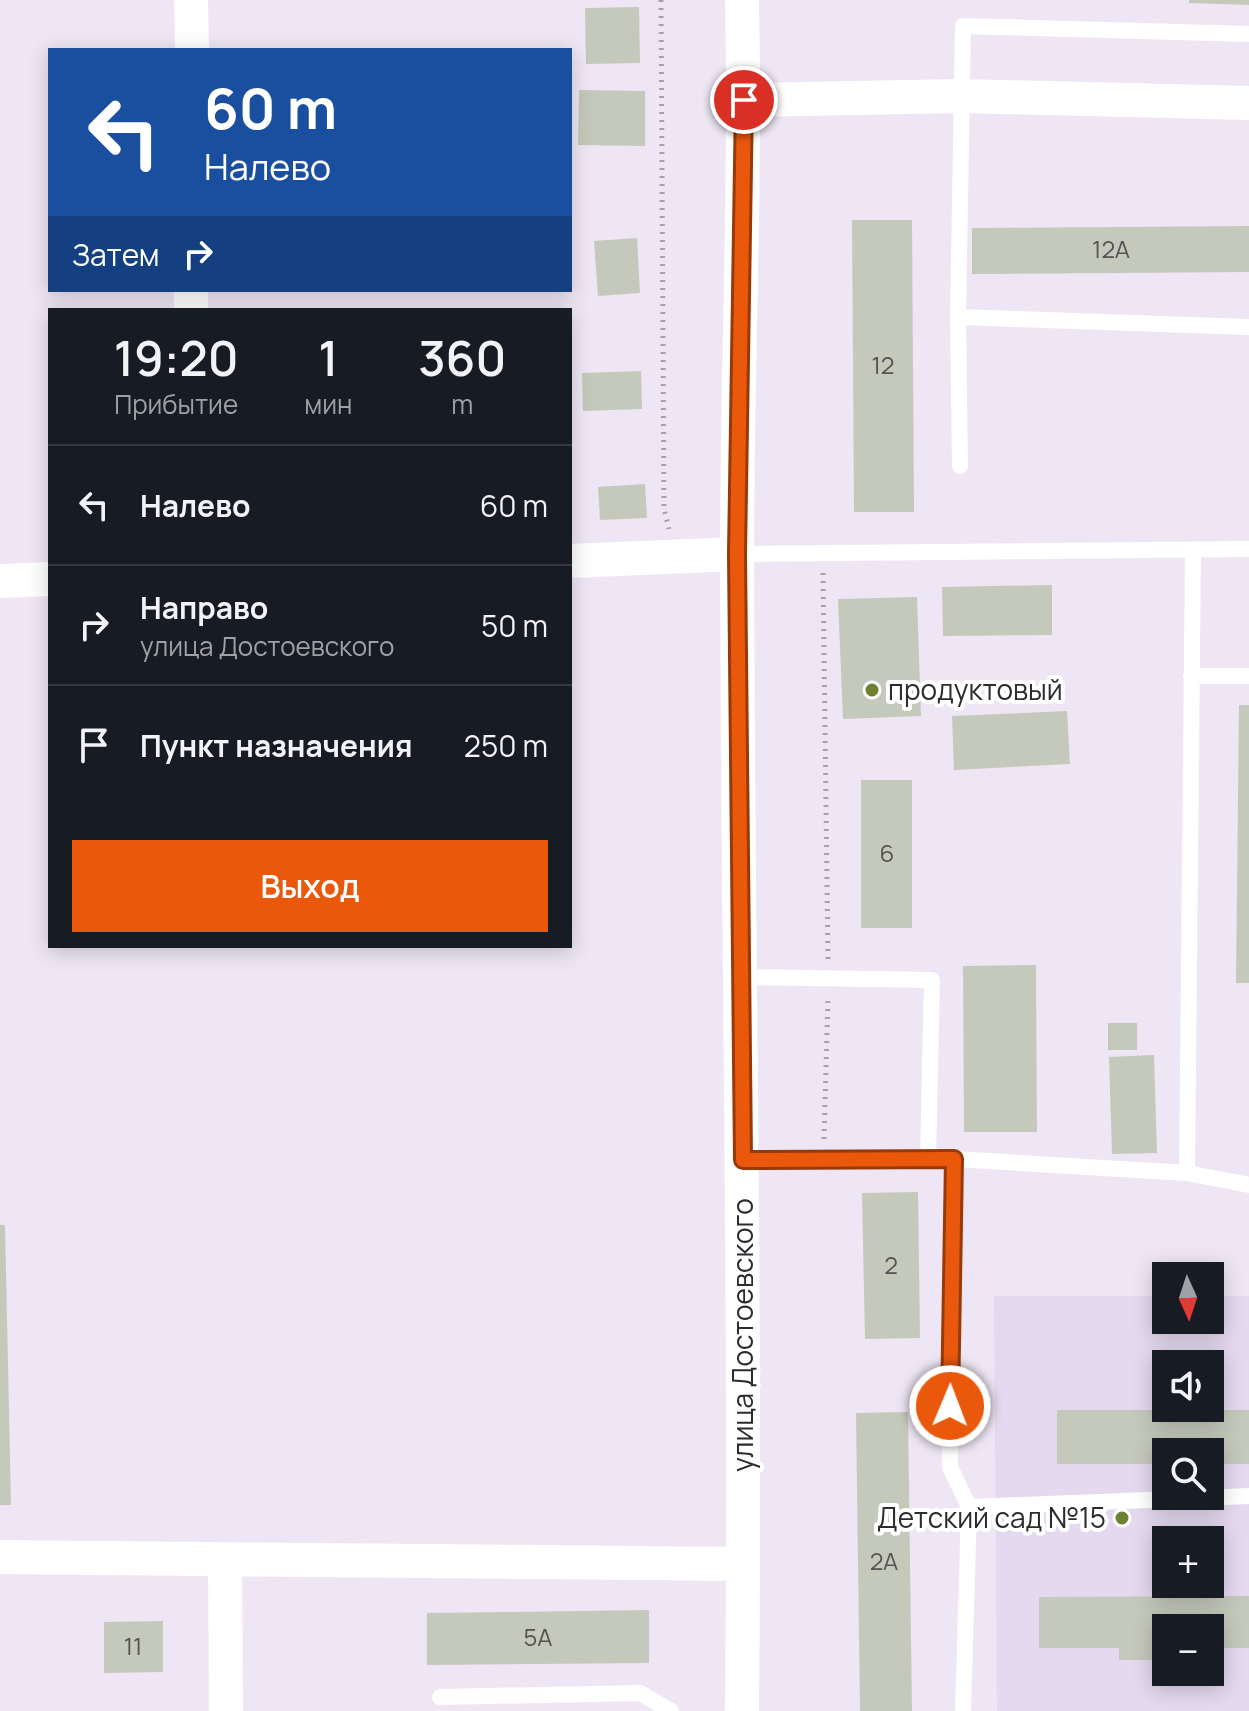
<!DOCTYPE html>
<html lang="ru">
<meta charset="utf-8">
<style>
:root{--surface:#171b24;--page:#20242c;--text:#f1f3f6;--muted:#9ea1a6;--line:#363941;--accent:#ea580c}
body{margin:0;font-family:Manrope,sans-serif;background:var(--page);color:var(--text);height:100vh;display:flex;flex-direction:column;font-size:30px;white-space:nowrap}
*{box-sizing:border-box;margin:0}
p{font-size:26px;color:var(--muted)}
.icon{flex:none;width:44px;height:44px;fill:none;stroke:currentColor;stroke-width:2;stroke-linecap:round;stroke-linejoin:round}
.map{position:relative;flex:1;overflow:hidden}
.sheet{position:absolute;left:48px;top:308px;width:524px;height:640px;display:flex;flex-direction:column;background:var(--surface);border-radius:0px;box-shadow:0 4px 20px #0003}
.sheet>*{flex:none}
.guide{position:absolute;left:48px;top:48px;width:524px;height:244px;border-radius:0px;box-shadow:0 4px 20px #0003;background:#1a4fa0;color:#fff;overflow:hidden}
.needle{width:52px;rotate:177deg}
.buttons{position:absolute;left:1152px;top:1262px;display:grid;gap:16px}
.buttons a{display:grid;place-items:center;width:72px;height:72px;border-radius:0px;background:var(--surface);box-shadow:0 4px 20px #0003;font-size:40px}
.pin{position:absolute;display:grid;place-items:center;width:68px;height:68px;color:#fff;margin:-34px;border:4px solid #fff;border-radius:50%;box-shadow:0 2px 8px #0007}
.me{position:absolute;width:88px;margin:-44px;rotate:1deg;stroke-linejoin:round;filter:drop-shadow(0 0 6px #0008)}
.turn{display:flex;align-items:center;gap:28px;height:168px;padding:0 24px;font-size:36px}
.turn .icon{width:104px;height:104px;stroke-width:2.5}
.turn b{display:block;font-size:56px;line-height:68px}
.then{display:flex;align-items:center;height:76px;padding:0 24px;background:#0003;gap:16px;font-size:30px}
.eta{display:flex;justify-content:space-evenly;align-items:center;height:136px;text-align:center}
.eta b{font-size:48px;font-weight:600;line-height:56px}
.primary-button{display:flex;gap:16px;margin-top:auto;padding:16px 24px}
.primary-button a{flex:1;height:92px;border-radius:0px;background:var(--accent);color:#fff;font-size:32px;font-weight:600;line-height:92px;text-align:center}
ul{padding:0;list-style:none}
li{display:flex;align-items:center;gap:24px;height:120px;padding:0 24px;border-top:2px solid var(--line)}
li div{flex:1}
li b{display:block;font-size:30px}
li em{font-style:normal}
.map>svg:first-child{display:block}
.built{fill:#e4d9ee;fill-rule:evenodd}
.building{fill:#c5c9bb}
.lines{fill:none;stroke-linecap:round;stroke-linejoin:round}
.path{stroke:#a7a1ac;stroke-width:5;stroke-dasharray:2 6;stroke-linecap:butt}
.service{stroke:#fff;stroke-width:16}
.minor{stroke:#fff;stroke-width:34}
.route-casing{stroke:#983908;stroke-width:20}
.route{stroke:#ea580c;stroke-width:14}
.poi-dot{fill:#6e8131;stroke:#fff;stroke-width:3}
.labels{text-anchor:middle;stroke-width:8;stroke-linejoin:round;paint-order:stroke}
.number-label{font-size:24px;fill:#545253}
.poi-label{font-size:28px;fill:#2e2b30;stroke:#fff;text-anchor:start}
.street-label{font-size:28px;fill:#2e2b30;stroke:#fff}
</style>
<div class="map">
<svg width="1249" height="1711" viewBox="0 0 1249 1711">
<rect width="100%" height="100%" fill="#eee6f4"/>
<path class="built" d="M994 1296H1166V1320H1210V1296H1249V1711H997ZM1166 1364H1210V1408H1166ZM1166 1452H1210V1496H1166ZM1166 1540H1210V1584H1166ZM1166 1628H1210V1672H1166Z"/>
<path class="building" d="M1189 0H1249V5L1189 3Z
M639 7 640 63 586 64 585 8Z
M579 90 645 91V146L578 145Z
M852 220H912L914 512H854Z
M1249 226V272L972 274V228Z
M637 238 640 293 598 296 594 241Z
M641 371 642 409 583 411 582 373Z
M645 484 647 518 600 520 598 487Z
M1052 585V635L943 636 942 587Z
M917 597 921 716 843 719 838 599Z
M1239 705H1249V983H1236Z
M1067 711 1070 764 954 770 952 716Z
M861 780H912V928H861Z
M1036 965 1037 1132H964L963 966Z
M1108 1023H1137V1050H1108Z
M1154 1055 1157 1153 1112 1154 1109 1057Z
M918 1192 920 1338 865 1339 862 1193Z
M0 1225H5L11 1505H0Z
M1057 1410H1249V1464H1210V1452H1166V1464H1057Z
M908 1412 912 1711H860L856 1413Z
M1249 1596V1648H1210V1628H1166V1660H1119V1648H1039V1597Z
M649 1610V1663L427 1665V1613Z
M163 1621V1672L104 1673V1622Z"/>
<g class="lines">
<path class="path" d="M661 0 664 509 669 529
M823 573 828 959
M824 1139 828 997"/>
<path class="service" d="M958 317 1249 327
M960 466 958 317 963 26 1249 34
M737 554 1249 549
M1191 676H1249
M740 977 932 980 928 1159
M954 1159 950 1467 969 1507 963 1711
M743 1160 954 1159 1187 1173 1193 550
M1187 1173 1249 1185
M969 1507 1249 1496
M440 1697 640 1693 671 1711"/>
<path class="minor" d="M191 0 192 50
M744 100 961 96 1249 103
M191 310V290
M570 561 737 554
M0 581 50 579
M0 1557 743 1564
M225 1561 226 1711
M742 1711C746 1327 738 943 737 559 737 373 746 186 742 0"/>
</g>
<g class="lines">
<g class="route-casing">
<path id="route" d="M744 100 737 554 743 1160 954 1159 950 1406"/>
</g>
<use href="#route" class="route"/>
</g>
<g class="poi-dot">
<circle cx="872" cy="690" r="8"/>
<circle cx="1122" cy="1518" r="8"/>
</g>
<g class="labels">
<g class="number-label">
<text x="1111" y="258">12А</text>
<text x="883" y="374">12</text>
<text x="887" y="862">6</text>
<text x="891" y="1274">2</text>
<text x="884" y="1570">2А</text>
<text x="538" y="1646">5А</text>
<text x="133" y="1655">11</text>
</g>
<g class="poi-label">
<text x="888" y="700">продуктовый</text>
<text x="1106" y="1528" text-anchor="end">Детский сад №15</text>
</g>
<g class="street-label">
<text transform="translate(743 1335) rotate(-90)" y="10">улица Достоевского</text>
</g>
</g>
</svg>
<div class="buttons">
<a><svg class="needle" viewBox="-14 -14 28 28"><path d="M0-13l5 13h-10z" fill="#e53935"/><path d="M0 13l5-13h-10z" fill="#9ea1a6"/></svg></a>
<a><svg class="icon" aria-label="sound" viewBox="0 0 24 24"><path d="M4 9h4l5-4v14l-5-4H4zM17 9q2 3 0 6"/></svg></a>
<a><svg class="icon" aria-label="search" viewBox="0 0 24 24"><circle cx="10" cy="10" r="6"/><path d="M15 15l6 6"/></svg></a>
<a>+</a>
<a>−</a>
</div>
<div class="pin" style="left:744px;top:100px;background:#d93025"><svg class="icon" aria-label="arrive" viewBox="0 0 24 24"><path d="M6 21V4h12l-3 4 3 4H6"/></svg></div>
<svg class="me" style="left:950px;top:1406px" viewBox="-20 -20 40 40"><circle r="17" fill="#ea580c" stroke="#fff" stroke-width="3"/><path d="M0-11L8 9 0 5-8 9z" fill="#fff"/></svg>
<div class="guide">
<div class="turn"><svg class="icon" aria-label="left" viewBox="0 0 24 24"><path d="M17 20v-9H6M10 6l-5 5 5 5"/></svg><div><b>60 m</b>Налево</div></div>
<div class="then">Затем<svg class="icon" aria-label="right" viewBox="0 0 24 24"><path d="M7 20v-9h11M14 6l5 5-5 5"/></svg></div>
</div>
<section class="sheet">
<div class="eta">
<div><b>19:20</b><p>Прибытие</p></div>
<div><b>1</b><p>мин</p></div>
<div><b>360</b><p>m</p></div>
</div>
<ul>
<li><svg class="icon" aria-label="left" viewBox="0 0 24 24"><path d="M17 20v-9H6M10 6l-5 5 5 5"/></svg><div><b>Налево</b></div><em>60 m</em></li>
<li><svg class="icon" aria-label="right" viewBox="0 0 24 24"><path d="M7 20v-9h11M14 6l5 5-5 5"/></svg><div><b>Направо</b><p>улица Достоевского</p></div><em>50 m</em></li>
<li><svg class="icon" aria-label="arrive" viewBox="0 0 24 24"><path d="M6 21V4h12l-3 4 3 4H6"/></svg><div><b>Пункт назначения</b></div><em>250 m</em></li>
</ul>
<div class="primary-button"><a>Выход</a></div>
</section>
</div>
